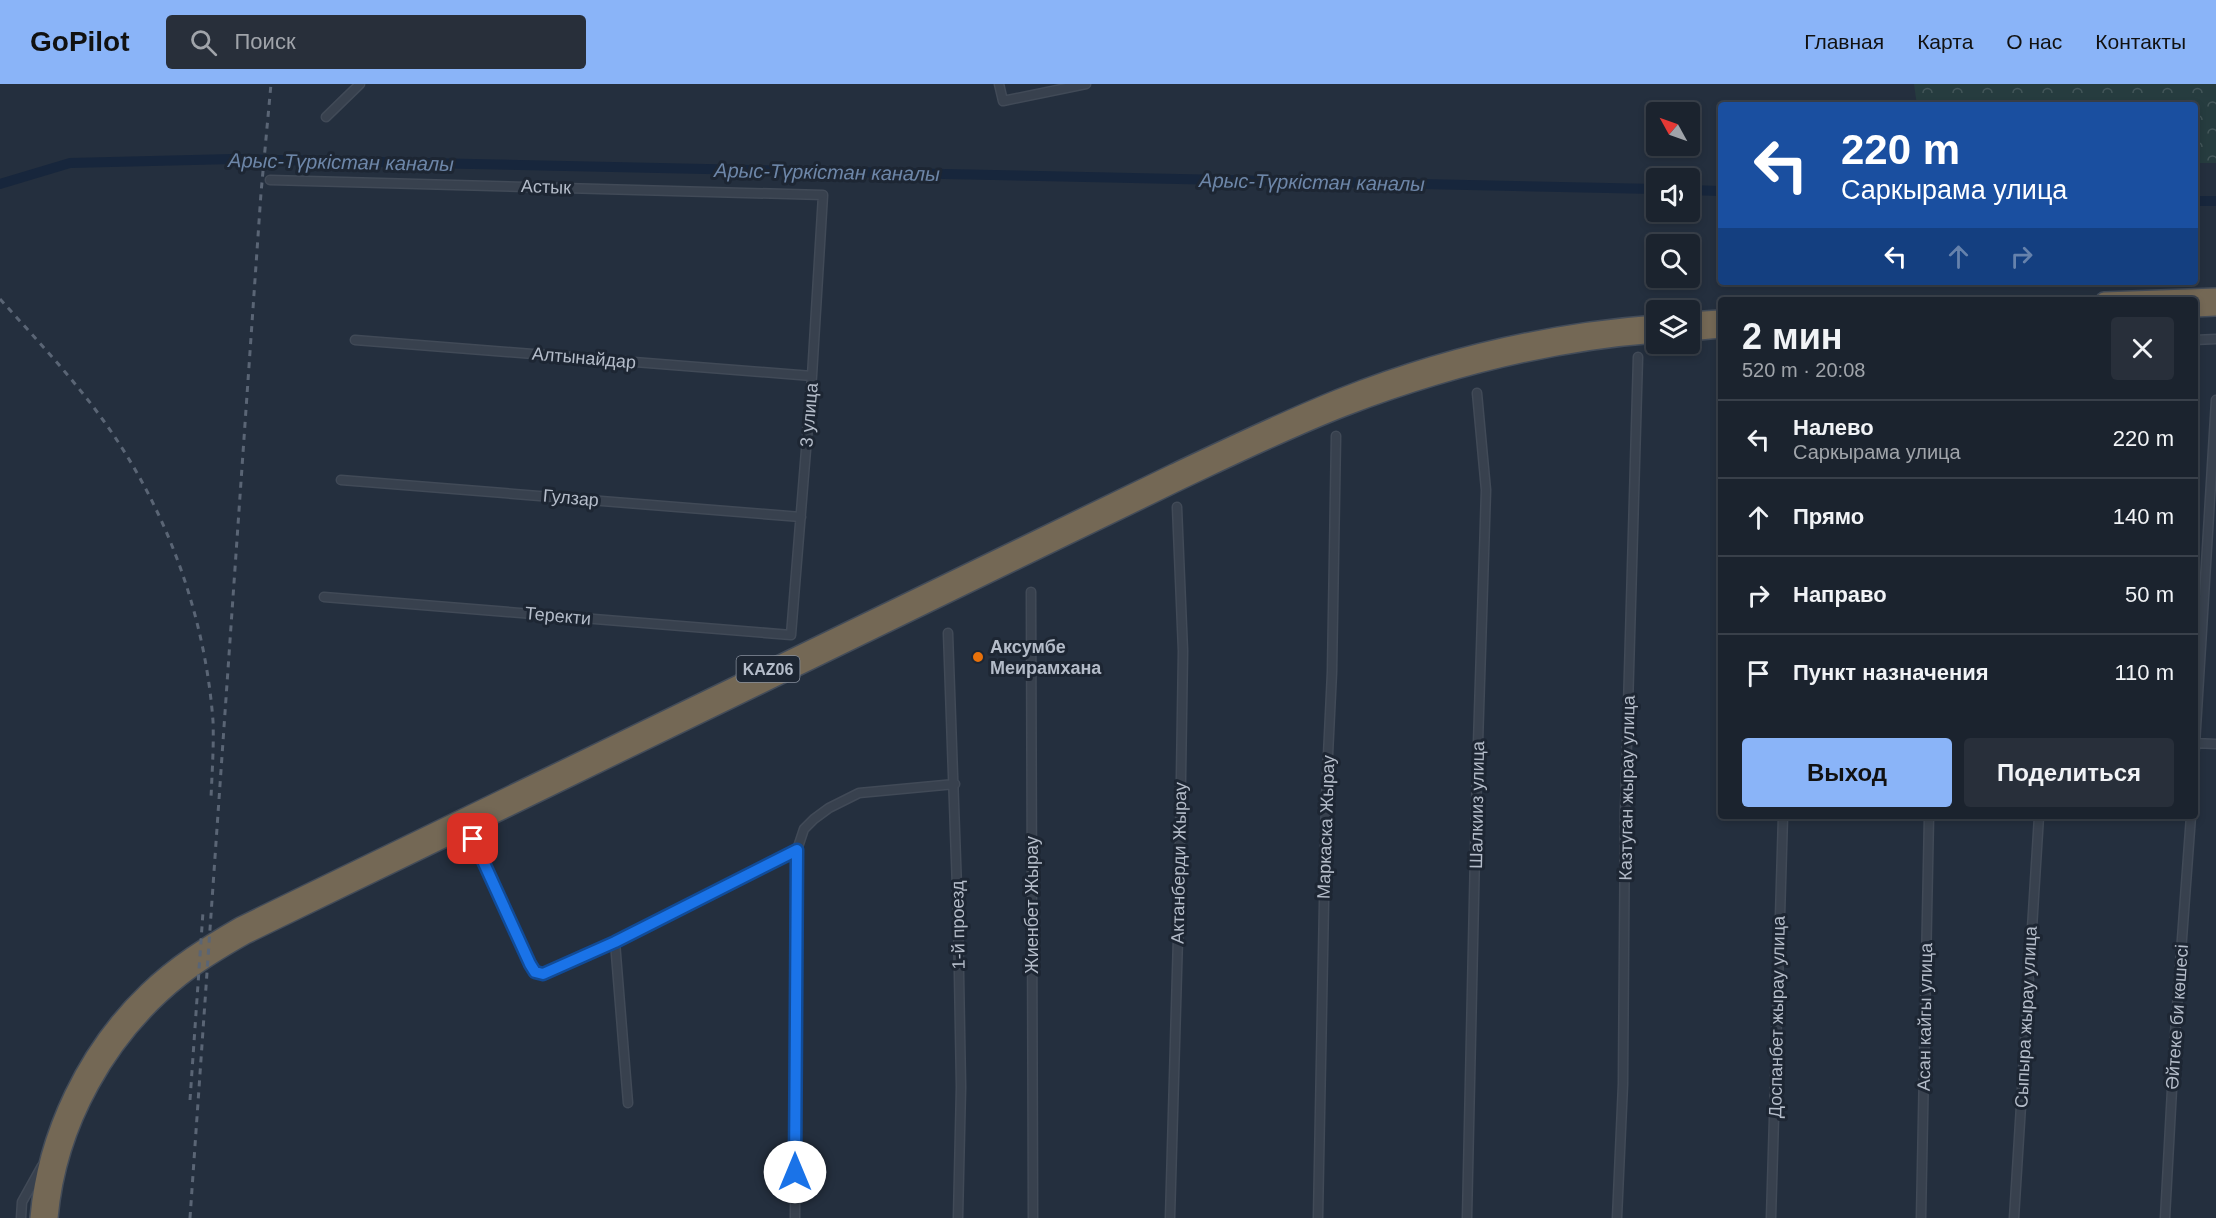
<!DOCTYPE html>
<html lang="ru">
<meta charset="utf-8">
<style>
:root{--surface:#1b232e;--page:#282f3a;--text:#f1f3f6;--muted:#a0a4aa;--line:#39404a;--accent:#8ab4f8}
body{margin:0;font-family:Arial,sans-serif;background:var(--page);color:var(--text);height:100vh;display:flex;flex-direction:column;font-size:22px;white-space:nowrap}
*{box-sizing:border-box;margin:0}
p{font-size:20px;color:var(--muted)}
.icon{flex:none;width:33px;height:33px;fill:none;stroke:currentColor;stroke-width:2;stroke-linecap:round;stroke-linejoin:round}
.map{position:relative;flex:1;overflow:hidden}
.side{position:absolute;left:1718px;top:213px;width:480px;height:522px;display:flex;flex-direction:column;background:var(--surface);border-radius:6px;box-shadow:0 3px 9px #0003,0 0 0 2px var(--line)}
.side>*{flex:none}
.banner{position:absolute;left:1718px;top:18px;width:480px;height:183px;border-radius:6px;box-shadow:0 3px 9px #0003,0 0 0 2px var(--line);background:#1a4fa0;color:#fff;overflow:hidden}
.needle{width:39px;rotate:310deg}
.tools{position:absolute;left:1646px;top:18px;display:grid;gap:12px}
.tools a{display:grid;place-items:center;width:54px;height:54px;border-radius:6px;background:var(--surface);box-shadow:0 3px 9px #0003,0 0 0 2px var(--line);font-size:30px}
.pin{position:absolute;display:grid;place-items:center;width:51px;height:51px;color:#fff;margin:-26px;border-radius:12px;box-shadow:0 3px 9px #0006}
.me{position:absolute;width:66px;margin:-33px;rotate:0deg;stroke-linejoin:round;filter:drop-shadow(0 0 4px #0008)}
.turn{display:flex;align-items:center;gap:21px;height:126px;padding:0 24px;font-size:27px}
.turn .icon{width:78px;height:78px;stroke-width:2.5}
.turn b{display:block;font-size:42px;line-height:51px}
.lanes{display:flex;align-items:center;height:57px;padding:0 24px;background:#0003;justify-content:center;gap:30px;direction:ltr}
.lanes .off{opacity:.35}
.round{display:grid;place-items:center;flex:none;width:63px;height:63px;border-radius:6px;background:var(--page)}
.headline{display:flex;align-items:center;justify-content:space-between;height:102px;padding:0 24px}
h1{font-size:36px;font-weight:800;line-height:45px}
.cta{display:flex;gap:12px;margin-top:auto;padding:12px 24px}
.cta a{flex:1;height:69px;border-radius:6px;background:var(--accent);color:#111;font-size:24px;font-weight:800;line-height:69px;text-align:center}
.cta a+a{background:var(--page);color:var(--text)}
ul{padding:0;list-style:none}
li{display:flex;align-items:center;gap:18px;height:78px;padding:0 24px;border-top:2px solid var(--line)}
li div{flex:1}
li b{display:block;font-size:22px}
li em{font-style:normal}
header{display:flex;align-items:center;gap:36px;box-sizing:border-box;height:84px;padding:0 30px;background:var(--accent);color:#111}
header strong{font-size:28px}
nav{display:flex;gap:33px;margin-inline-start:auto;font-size:21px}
.search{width:420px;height:54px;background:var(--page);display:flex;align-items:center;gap:15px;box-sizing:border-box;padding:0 21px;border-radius:6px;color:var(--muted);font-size:22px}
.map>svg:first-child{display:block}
.forest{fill:url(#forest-crowns)}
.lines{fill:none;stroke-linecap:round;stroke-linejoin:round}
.canal{stroke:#17263c;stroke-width:10}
.street-casing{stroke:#414a57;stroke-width:11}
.highway-casing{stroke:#434c59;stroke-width:18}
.street{stroke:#38414e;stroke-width:8}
.highway{stroke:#746855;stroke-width:15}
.rail{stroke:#5a6575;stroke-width:3;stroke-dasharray:6 6;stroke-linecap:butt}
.route-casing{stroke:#114b97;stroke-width:15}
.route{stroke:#1a73e8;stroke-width:10}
.food-dot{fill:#e8710a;stroke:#1d2633;stroke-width:2}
.labels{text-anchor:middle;stroke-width:6;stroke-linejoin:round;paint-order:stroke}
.shield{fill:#1d2633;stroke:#878f9c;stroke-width:1.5}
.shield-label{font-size:16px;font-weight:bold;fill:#b4bcc9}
.street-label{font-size:18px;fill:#b4bcc9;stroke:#1d2633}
.poi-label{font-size:18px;font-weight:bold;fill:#b4bcc9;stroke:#1d2633;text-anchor:start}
.water-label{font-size:20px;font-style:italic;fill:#6d86a8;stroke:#1d2633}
</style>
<header>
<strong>GoPilot</strong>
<div class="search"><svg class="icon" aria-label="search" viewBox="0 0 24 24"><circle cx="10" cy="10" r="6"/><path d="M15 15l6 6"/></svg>Поиск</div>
<nav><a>Главная</a><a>Карта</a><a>О нас</a><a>Контакты</a></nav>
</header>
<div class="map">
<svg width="2216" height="1134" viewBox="0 0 2216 1134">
<defs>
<pattern id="forest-crowns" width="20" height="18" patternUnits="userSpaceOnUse" patternTransform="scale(1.5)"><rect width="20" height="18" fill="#263c3f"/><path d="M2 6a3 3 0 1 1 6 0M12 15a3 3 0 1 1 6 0" fill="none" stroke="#435659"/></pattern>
</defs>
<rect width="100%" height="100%" fill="#242f3e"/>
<path class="forest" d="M1914 0H2216V79H2195L2194 21H1917Z"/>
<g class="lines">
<path class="canal" d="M0 100 70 79 233 75 1656 105
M1689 106 1720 107
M2194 117H2216"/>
<g class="street-casing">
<path id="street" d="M999 0 1003 17 1086 0
M326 33 360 0
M270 96 823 111 812 292 791 551 324 513
M355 256 812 292
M2194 256 2216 255
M341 396 801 433
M1031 508 1033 1134
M948 549 958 833 961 1003 958 1134
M2194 659 2216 660
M2194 677 2216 316
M468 744 530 880 535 888 543 890 615 858 797 766 795 1134
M797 766 804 745 814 735 829 724 859 709 955 700
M615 858 628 1019
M21 1134 22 1118 42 1082
M1170 1134 1179 818 1183 567 1177 423
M1318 1134 1326 713 1332 588 1336 352
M1467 1134 1476 723 1486 406 1477 309
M1617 1134 1623 1000 1625 728 1638 273
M1771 1134 1783 732
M1921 1134 1929 732
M2014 1134 2039 732
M2165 1134 2175 950 2191 732"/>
</g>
<g class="highway-casing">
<path id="highway" d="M2104 216 2216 212
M2194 225 2216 224
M1689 236 1720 234
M1689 249 1720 246
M38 1134C45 1050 86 965 147 907 175 880 207 860 240 841L1173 388C1228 362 1282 336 1339 313 1440 273 1548 247 1656 239
M50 1134C58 1041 108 952 181 894 201 878 223 865 246 852L1178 399C1233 373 1288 346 1345 324 1445 286 1549 259 1656 251"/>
</g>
<use href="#street" class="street"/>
<use href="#highway" class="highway"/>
<path class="rail" d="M0 215C35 254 72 293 103 336 166 423 205 530 213 637 214 662 212 689 211 714
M190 1016 203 828
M190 1134 261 109 271 0"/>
</g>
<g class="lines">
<g class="route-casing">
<path id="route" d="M473 755 530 880 535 888 543 890 615 858 797 766 795 1088"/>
</g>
<use href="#route" class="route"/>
</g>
<circle class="food-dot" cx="978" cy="573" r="6"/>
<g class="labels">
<rect class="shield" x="736.5" y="572" width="63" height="26" rx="4.5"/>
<g class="shield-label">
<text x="768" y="591">KАZ06</text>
</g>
<g class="street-label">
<text transform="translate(546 103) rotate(2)" y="6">Астык</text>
<text transform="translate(584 274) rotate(5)" y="6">Алтынайдар</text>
<text transform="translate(809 331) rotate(-85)" y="6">3 улица</text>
<text transform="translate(571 414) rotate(5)" y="6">Гулзар</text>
<text transform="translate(558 532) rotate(5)" y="6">Теректи</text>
<text transform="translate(1627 704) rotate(-89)" y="6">Казтуган жырау улица</text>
<text transform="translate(1477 721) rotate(-89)" y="6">Шалкииз улица</text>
<text transform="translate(1326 743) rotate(-88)" y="6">Маркаска Жырау</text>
<text transform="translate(1179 779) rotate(-89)" y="6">Актанберди Жырау</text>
<text transform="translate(1032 821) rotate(-90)" y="6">Жиенбет Жырау</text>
<text transform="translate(958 841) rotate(-91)" y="6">1-й проезд</text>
<text transform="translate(1777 933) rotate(-89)" y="6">Доспанбет жырау улица</text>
<text transform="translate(1925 933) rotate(-89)" y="6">Асан кайгы улица</text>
<text transform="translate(2026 933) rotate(-87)" y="6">Сыпыра жырау улица</text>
<text transform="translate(2177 933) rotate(-86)" y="6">Әйтеке би көшесі</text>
</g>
<g class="poi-label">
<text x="990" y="569">Аксумбе<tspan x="990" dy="21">Меирамхана</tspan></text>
</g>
<g class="water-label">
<text transform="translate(341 78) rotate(1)" y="7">Арыс-Түркістан каналы</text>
<text transform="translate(827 88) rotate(1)" y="7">Арыс-Түркістан каналы</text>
<text transform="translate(1312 98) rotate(1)" y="7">Арыс-Түркістан каналы</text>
</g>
</g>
</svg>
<div class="tools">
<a><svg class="needle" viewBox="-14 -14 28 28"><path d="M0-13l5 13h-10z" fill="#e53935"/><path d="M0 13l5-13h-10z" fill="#a0a4aa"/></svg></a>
<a><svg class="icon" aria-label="sound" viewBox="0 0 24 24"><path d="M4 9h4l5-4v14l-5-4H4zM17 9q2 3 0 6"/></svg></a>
<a><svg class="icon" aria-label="search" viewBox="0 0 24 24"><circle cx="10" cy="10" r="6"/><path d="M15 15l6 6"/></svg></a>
<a><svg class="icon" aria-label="layers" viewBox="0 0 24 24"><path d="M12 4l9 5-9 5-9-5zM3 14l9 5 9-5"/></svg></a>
</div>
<div class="pin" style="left:473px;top:755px;background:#d93025"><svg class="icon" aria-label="arrive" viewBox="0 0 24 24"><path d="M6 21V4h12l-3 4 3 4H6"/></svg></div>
<svg class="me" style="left:795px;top:1088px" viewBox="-20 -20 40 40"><circle r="19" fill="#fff"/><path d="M0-13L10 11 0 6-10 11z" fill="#1a73e8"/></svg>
<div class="banner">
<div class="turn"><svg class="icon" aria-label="left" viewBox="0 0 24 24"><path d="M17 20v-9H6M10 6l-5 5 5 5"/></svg><div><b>220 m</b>Саркырама улица</div></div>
<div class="lanes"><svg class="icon" aria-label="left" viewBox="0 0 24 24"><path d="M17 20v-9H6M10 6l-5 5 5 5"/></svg><svg class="icon off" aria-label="ahead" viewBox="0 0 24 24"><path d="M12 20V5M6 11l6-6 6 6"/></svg><svg class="icon off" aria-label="right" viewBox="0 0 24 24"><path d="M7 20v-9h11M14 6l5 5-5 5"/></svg></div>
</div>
<section class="side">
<div class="headline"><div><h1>2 мин</h1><p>520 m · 20:08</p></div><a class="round"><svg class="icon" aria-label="close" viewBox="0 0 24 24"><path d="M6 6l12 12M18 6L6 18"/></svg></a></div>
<ul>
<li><svg class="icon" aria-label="left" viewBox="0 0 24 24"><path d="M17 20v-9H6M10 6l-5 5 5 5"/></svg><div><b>Налево</b><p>Саркырама улица</p></div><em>220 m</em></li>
<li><svg class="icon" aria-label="ahead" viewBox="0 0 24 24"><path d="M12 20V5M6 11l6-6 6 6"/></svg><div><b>Прямо</b></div><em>140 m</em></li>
<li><svg class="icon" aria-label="right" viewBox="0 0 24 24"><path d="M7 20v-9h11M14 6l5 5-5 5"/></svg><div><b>Направо</b></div><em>50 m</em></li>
<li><svg class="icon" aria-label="arrive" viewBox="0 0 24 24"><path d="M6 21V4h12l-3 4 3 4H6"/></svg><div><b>Пункт назначения</b></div><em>110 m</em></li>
</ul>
<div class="cta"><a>Выход</a><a>Поделиться</a></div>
</section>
</div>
